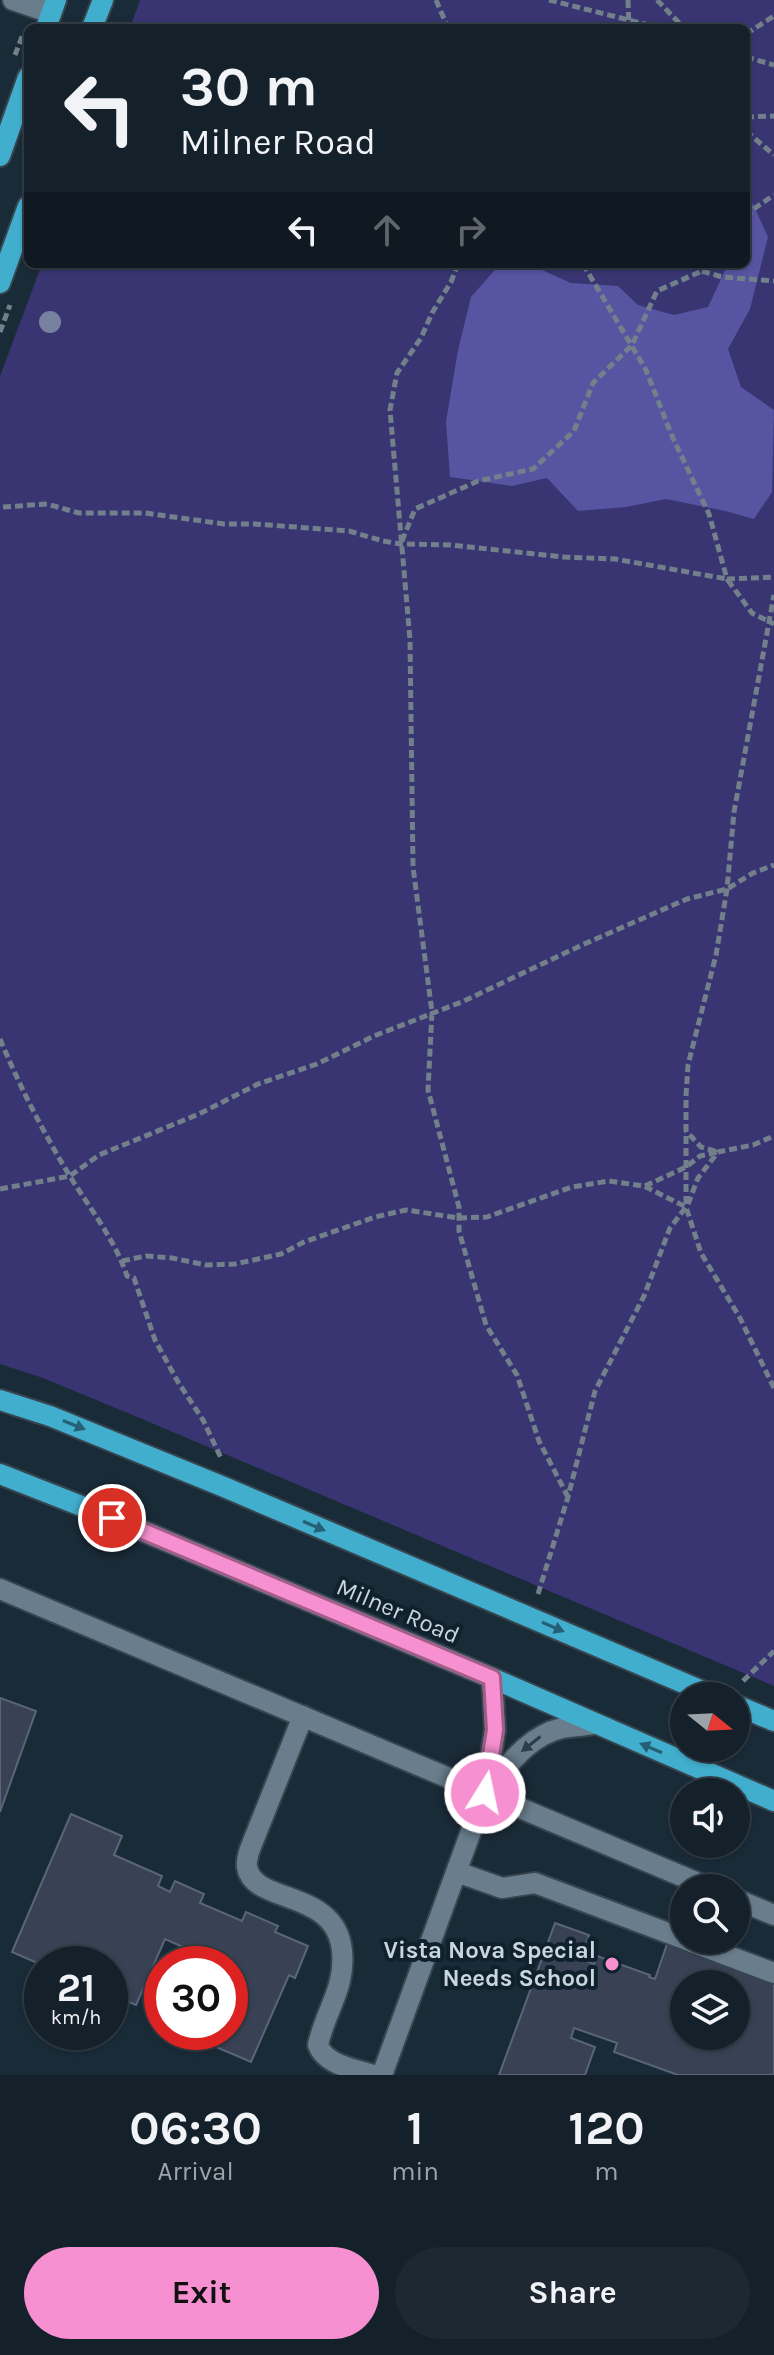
<!DOCTYPE html>
<style>
:root{--surface:#14202a;--page:#1d2832;--text:#f1f3f6;--muted:#9da3a8;--line:#333e47;--accent:#f690d0}
body{margin:0;font-family:Karla,sans-serif;background:var(--page);color:var(--text);height:100vh;display:flex;flex-direction:column;font-size:30px;white-space:nowrap}
*{box-sizing:border-box;margin:0}
p{font-size:26px;color:var(--muted)}
.icon{flex:none;width:44px;height:44px;fill:none;stroke:currentColor;stroke-width:2;stroke-linecap:round;stroke-linejoin:round}
.map{position:relative;height:2075px;overflow:hidden}
.side{display:flex;flex-direction:column;background:var(--surface);flex:1}
.side>*{flex:none}
.guide{position:absolute;left:24px;top:24px;width:726px;height:244px;border-radius:12px;box-shadow:0 2px 6px #0004,0 0 0 2px var(--line);background:#14202a;color:var(--text);overflow:hidden}
.needle{width:52px;rotate:108deg}
.fabs{position:absolute;left:670px;top:1682px;display:grid;gap:16px}
.fabs a{display:grid;place-items:center;width:80px;height:80px;border-radius:50%;background:var(--surface);box-shadow:0 2px 6px #0004,0 0 0 2px var(--line);font-size:40px}
.speed{position:absolute;left:24px;top:1946px;display:flex;gap:16px;font-size:40px;font-weight:700;text-align:center}
.speed>*{display:grid;place-content:center;width:104px;height:104px;border-radius:50%;background:var(--surface);box-shadow:0 2px 6px #0004,0 0 0 2px var(--line);line-height:1}
.speed small{font-size:20px;font-weight:400}
.speed .limit{border:12px solid #d22;background:#fff;color:#111}
.pin{position:absolute;display:grid;place-items:center;width:68px;height:68px;color:#fff;margin:-34px;border:4px solid #fff;border-radius:50%;box-shadow:0 2px 8px #0007}
.me{position:absolute;width:88px;margin:-44px;rotate:10deg;stroke-linejoin:round;filter:drop-shadow(0 0 6px #0008)}
.turn{display:flex;align-items:center;gap:28px;height:168px;padding:0 24px;font-size:36px}
.turn .icon{width:104px;height:104px;stroke-width:2.5}
.turn b{display:block;font-size:56px;line-height:68px}
.lanes{display:flex;align-items:center;height:76px;padding:0 24px;background:#0003;justify-content:center;gap:40px;direction:ltr}
.lanes .off{opacity:.35}
.eta{display:flex;justify-content:space-evenly;align-items:center;height:136px;text-align:center}
.eta b{font-size:48px;font-weight:700;line-height:56px}
.action{display:flex;gap:16px;margin-top:auto;padding:16px 24px}
.action a{flex:1;height:92px;border-radius:48px;background:var(--accent);color:#111;font-size:32px;font-weight:700;line-height:92px;text-align:center}
.action a+a{background:var(--page);color:var(--text)}
.map>svg:first-child{display:block}
.green{fill:#383572}
.forest{fill:#5754a1}
.building{fill:#384254;stroke:#5a6578;stroke-width:2;fill-rule:evenodd}
.lines{fill:none;stroke-linecap:round;stroke-linejoin:round}
.minor-casing{stroke:#374550;stroke-width:24}
.major-casing{stroke:#374550;stroke-width:24}
.path{stroke:#72808b;stroke-width:5;stroke-dasharray:8 4;stroke-linecap:butt}
.minor{stroke:#697d8c;stroke-width:20}
.major{stroke:#42aece;stroke-width:20}
.tree{fill:#78819f}
.oneway{fill:#266076}
.oneway2{fill:#2b3d4a}
.route-casing{stroke:#a05e87;stroke-width:20}
.route{stroke:#f690d0;stroke-width:14}
.poi-dot{fill:#f690d0;stroke:#10212e;stroke-width:3}
.labels{text-anchor:middle;stroke-width:8;stroke-linejoin:round;paint-order:stroke}
.street-label{font-size:24px;fill:#cad5dd;stroke:#10212e}
.poi-label{font-size:24px;font-weight:bold;fill:#cad5dd;stroke:#10212e;text-anchor:end}
</style>
<div class="map">
<svg width="774" height="2075" viewBox="0 0 774 2075">
<rect width="100%" height="100%" fill="#1a2b38"/>
<path class="green" d="M140 0H774V1686L135 1416 43 1378 0 1364V376L42 264H746V28H130Z"/>
<path class="forest" d="M746 189 768 237 750 309 728 349 741 387 774 410 772 492 754 519 725 511 666 499 626 507 578 511 547 478 512 486 450 477 446 422 458 350 471 297 500 264 531 265 571 283 618 286 638 305 674 315 708 307 728 264H746Z"/>
<path class="building" d="M0 1698 36 1711 0 1812Z
M71 1814 122 1836 114 1855 162 1876 158 1886 170 1892 175 1881 204 1894 200 1903 242 1921 246 1912 278 1926 275 1932 308 1946 295 1978 289 1975 251 2062 202 2041 206 2032H230V1964H219L213 1961 207 1964H198L193 1959 192 1951 165 1939 136 2005 110 1994V1964L42 1965 12 1952Z
M555 1923 589 1935 581 1959 594 1964 597 1956 650 1975 649 1977 655 1979 667 1944 774 1984V2075H678L614 2052 617 2043 574 2028 571 2038 595 2047 585 2075H499ZM684 1984H736V2036H684Z"/>
<g class="lines">
<g class="minor-casing">
<path id="minor" d="M13 0 51 13
M0 1589 710 1888
M303 1716 250 1849C248 1855 246 1861 247 1867 253 1905 336 1888 342 1951 346 1988 325 2011 318 2045 325 2065 355 2069 373 2075
M485 1793C507 1767 527 1736 562 1728 572 1726 584 1726 594 1724
M457 1872 502 1888 535 1883 684 1939
M736 1899 774 1915
M686 1940 774 1973
M382 2075 485 1793 495 1730 492 1678"/>
</g>
<g class="major-casing">
<path id="major" d="M46 28 56 0
M92 28 103 0
M0 156 28 77
M0 283 28 206
M0 1400 50 1416 224 1487 714 1696
M0 1474 112 1518 492 1678 774 1801
M736 1705 774 1721"/>
</g>
<path class="path" d="M436 0 448 28
M549 0 661 28
M628 0 629 28
M657 0 684 28
M746 34 774 16
M15 55 23 34
M746 57 774 65
M746 117 774 116
M746 131 774 155
M746 218 755 208 774 195
M458 264 451 282 432 313 421 338 397 373 390 410 410 640 413 867 432 1012 428 1090 459 1207V1231L486 1325 517 1375 539 1441 568 1497
M583 264 646 370 672 436 709 514 727 579 774 577
M702 271 722 277 774 281
M0 332 10 305
M3 507 47 504 79 513H145L224 524H255L349 531 383 541 401 544 450 545 564 557 615 559 727 579 752 613 774 624
M402 541 415 509 478 481 533 469 574 431 593 383 632 345 657 291 702 271 707 264
M0 1039C20 1087 44 1134 71 1178 91 1210 115 1240 127 1276L134 1278 155 1340 178 1382 203 1420 222 1460
M645 1186 686 1167 700 1156 718 1152 701 1147 686 1131
M0 1189 70 1176 99 1155 199 1114 258 1084 317 1064 374 1036 464 1001 582 945 687 899 727 889 753 873 774 865
M688 1204 698 1178 718 1152 753 1145 774 1136
M122 1261 146 1256 172 1258 206 1265 235 1264 281 1254 304 1242 375 1217 406 1210 459 1218 487 1217 572 1187 609 1181 644 1186 686 1207 701 1253 740 1318 774 1388
M538 1594 568 1497 595 1391 644 1296 670 1228 686 1207V1096L688 1065 716 955 727 889 734 812 774 595
M743 1681 774 1651"/>
<use href="#minor" class="minor"/>
<use href="#major" class="major"/>
</g>
<circle class="tree" cx="50" cy="322" r="11"/>
<defs><path id="oneway-solid" d="M-6-.8H1V-3.2L6.5 0L1 3.2V.8H-6Z" transform="scale(2)"/></defs>
<g class="oneway">
<use href="#oneway-solid" transform="translate(74 1425) rotate(22)"/>
<use href="#oneway-solid" transform="translate(314 1526) rotate(23)"/>
<use href="#oneway-solid" transform="translate(553 1627) rotate(23)"/>
<use href="#oneway-solid" transform="translate(651 1748) rotate(-157)"/>
</g>
<use class="oneway2" href="#oneway-solid" transform="translate(531 1744) rotate(142)"/>
<g class="lines">
<g class="route-casing">
<path id="route" d="M112 1518 492 1678 495 1730 485 1793"/>
</g>
<use href="#route" class="route"/>
</g>
<circle class="poi-dot" cx="612" cy="1964" r="8"/>
<g class="labels">
<g class="street-label">
<text transform="translate(398 1611) rotate(23)" y="8">Milner Road</text>
</g>
<g class="poi-label">
<text x="596" y="1958">Vista Nova Special<tspan x="596" dy="28">Needs School</tspan></text>
</g>
</g>
</svg>
<div class="fabs">
<a><svg class="needle" viewBox="-14 -14 28 28"><path d="M0-13l5 13h-10z" fill="#e53935"/><path d="M0 13l5-13h-10z" fill="#9da3a8"/></svg></a>
<a><svg class="icon" aria-label="sound" viewBox="0 0 24 24"><path d="M4 9h4l5-4v14l-5-4H4zM17 9q2 3 0 6"/></svg></a>
<a><svg class="icon" aria-label="search" viewBox="0 0 24 24"><circle cx="10" cy="10" r="6"/><path d="M15 15l6 6"/></svg></a>
<a><svg class="icon" aria-label="layers" viewBox="0 0 24 24"><path d="M12 4l9 5-9 5-9-5zM3 14l9 5 9-5"/></svg></a>
</div>
<div class="speed"><div>21<small>km/h</small></div><div class="limit">30</div></div>
<div class="pin" style="left:112px;top:1518px;background:#d93025"><svg class="icon" aria-label="arrive" viewBox="0 0 24 24"><path d="M6 21V4h12l-3 4 3 4H6"/></svg></div>
<svg class="me" style="left:485px;top:1793px" viewBox="-20 -20 40 40"><circle r="17" fill="#f690d0" stroke="#fff" stroke-width="3"/><path d="M0-11L8 9 0 5-8 9z" fill="#fff"/></svg>
<div class="guide">
<div class="turn"><svg class="icon" aria-label="left" viewBox="0 0 24 24"><path d="M17 20v-9H6M10 6l-5 5 5 5"/></svg><div><b>30 m</b>Milner Road</div></div>
<div class="lanes"><svg class="icon" aria-label="left" viewBox="0 0 24 24"><path d="M17 20v-9H6M10 6l-5 5 5 5"/></svg><svg class="icon off" aria-label="ahead" viewBox="0 0 24 24"><path d="M12 20V5M6 11l6-6 6 6"/></svg><svg class="icon off" aria-label="right" viewBox="0 0 24 24"><path d="M7 20v-9h11M14 6l5 5-5 5"/></svg></div>
</div>
</div>
<section class="side">
<div class="eta">
<div><b>06:30</b><p>Arrival</p></div>
<div><b>1</b><p>min</p></div>
<div><b>120</b><p>m</p></div>
</div>
<div class="action"><a>Exit</a><a>Share</a></div>
</section>
